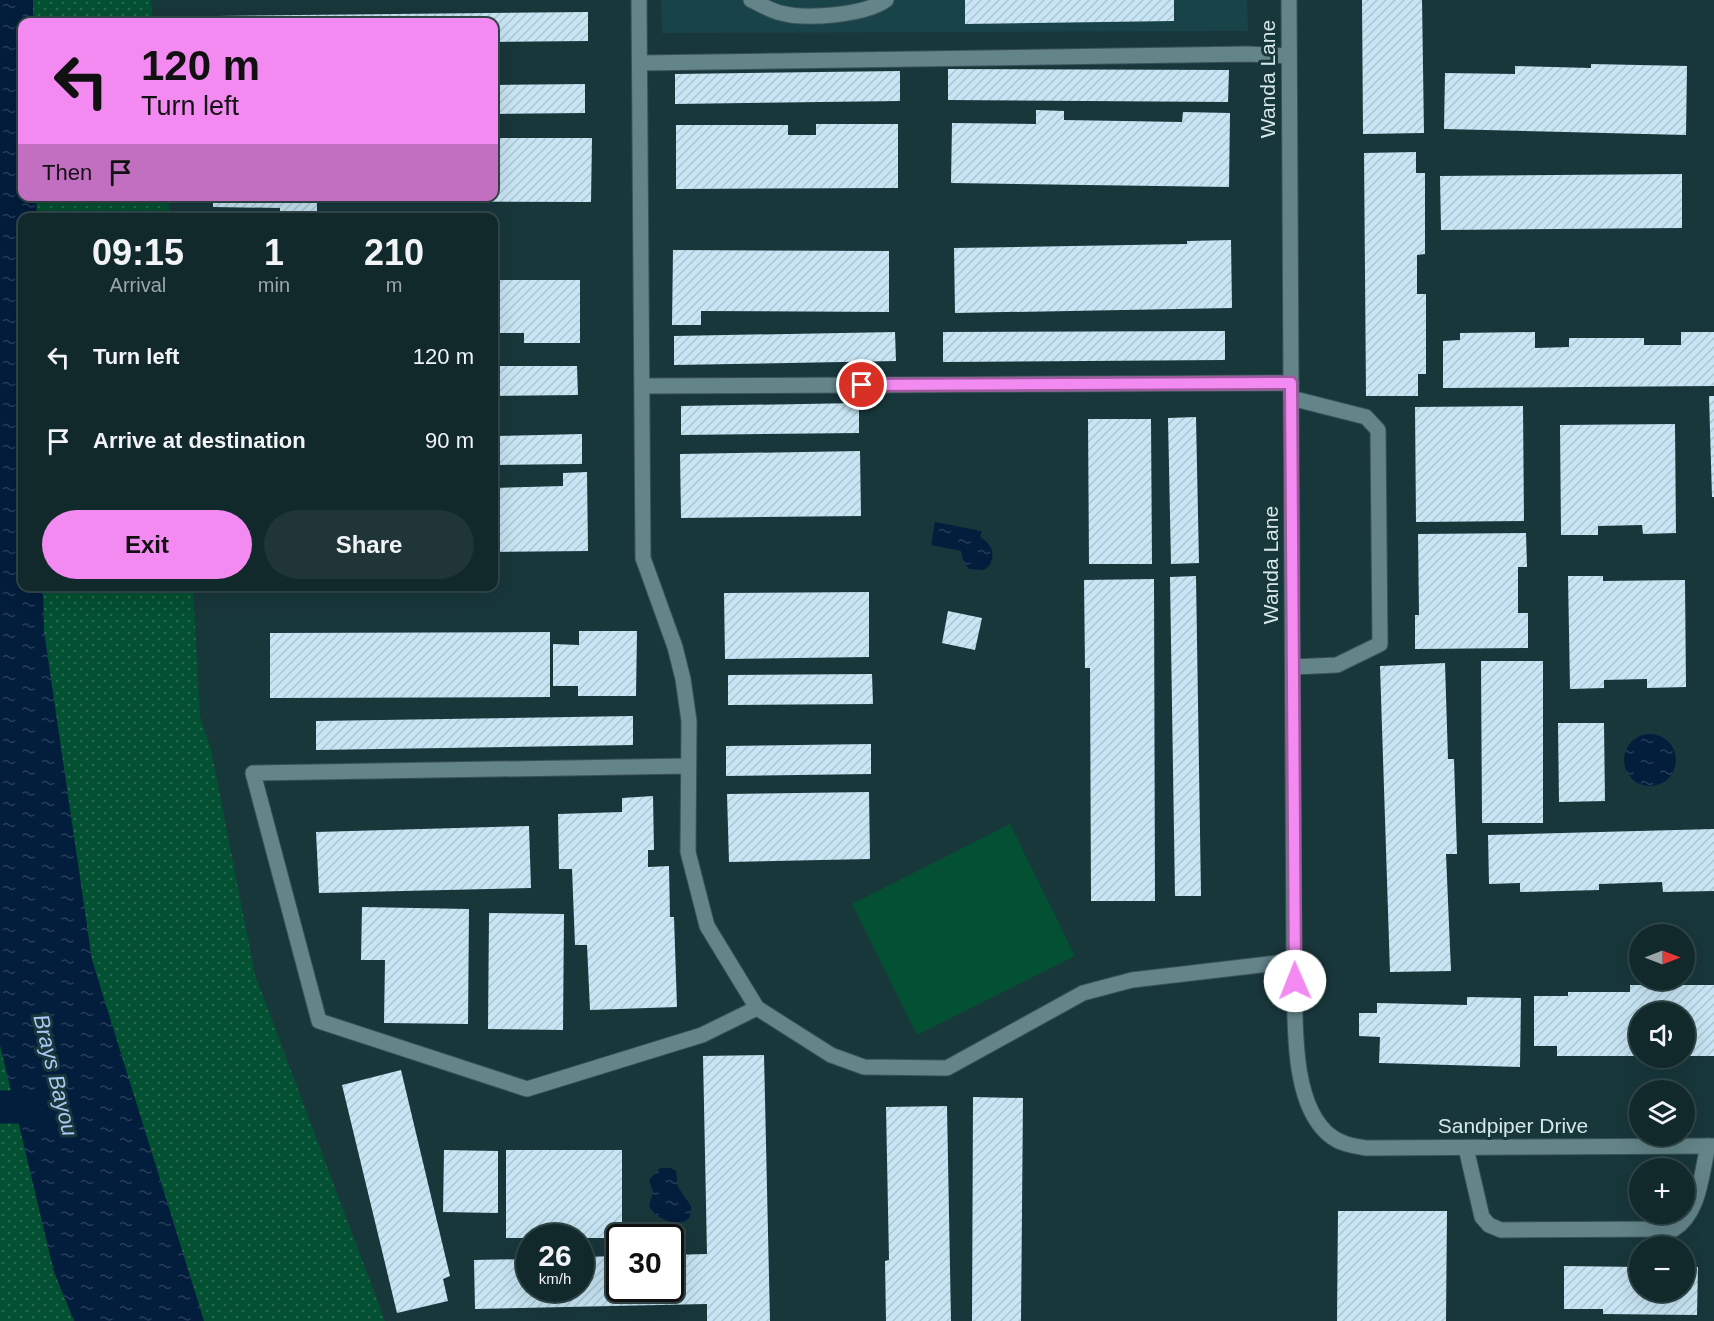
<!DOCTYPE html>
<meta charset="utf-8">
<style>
:root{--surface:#12292c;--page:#1f3538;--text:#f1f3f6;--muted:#9ca6a9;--line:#314548;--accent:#f38af2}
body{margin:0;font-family:Helvetica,sans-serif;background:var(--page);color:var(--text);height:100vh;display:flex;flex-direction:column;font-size:22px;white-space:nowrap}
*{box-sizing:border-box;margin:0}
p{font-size:20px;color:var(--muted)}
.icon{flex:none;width:33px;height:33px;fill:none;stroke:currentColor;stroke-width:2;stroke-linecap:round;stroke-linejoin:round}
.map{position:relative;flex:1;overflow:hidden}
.side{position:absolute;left:18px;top:213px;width:480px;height:378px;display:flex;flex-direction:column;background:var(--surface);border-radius:12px;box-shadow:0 6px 24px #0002,0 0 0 2px var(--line)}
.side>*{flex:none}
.banner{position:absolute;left:18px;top:18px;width:480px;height:183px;border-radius:12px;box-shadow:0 6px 24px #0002,0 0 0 2px var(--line);background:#f38af2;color:#111;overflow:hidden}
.needle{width:39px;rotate:90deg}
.buttons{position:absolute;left:1629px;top:924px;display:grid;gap:12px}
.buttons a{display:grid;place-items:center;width:66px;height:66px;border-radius:50%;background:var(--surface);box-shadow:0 6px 24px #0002,0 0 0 2px var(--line);font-size:30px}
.speed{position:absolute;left:516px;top:1224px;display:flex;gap:12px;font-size:30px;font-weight:700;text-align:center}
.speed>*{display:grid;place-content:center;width:78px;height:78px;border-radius:50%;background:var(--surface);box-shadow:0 6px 24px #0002,0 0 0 2px var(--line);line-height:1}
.speed small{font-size:15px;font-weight:400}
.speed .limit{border:3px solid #111;border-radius:9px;background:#fff;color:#111}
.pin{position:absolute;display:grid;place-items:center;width:51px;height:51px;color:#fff;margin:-26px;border:3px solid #fff;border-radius:50%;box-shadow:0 2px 6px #0007}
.me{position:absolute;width:66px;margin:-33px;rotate:359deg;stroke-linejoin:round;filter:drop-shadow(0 0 4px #0008)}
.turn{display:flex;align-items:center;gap:21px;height:126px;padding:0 24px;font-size:27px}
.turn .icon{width:78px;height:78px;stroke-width:2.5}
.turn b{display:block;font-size:42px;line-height:51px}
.then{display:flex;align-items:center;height:57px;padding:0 24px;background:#0003;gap:12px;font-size:22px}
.eta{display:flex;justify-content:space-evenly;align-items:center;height:102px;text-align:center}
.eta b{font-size:36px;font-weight:700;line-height:42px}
.button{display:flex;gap:12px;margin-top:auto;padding:12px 24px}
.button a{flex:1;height:69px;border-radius:36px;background:var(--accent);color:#111;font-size:24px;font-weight:700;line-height:69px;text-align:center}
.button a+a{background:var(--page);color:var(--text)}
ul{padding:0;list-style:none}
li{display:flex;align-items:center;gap:18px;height:84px;padding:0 24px}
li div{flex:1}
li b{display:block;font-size:22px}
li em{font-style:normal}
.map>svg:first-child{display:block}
.built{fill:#184348}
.grass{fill:url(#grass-dots)}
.park{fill:#035032}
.water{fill:url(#water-ripples)}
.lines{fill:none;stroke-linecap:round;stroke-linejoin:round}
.canal{stroke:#031d3c;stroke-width:33}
.building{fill:url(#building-hatch)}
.lane-casing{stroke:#385256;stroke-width:17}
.street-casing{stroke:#385256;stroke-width:17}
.lane{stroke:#638489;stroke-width:15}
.street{stroke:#638489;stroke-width:15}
.route-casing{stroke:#9e5a9d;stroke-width:15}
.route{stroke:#f38af2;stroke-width:10}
.labels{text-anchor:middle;stroke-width:6;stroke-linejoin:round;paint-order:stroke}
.street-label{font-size:21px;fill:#d6e7ea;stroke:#18373b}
.water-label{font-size:22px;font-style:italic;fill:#a9c9f4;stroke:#18373b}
</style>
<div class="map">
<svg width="1714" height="1321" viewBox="0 0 1714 1321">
<defs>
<pattern id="grass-dots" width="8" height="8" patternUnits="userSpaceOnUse" patternTransform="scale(1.5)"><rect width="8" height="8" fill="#035032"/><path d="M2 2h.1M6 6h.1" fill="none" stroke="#276950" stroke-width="1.8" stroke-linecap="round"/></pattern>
<pattern id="water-ripples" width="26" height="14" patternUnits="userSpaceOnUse" patternTransform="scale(1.5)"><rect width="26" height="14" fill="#031d3c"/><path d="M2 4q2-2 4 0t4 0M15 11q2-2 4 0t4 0" fill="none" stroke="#273e58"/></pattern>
<pattern id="building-hatch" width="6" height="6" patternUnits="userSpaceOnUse" patternTransform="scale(1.5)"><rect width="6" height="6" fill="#c7e5f4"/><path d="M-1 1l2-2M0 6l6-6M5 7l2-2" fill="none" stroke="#acc5d1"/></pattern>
</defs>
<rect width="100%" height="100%" fill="#18373b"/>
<path class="built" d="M661 0H1247L1248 31 662 33Z"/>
<path class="grass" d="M0 0H151L153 22H22V196L168 197 170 217 22 218V586L193 587 200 717 211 749 255 975 385 1321H0Z"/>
<path class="park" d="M1010 824 1075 956 917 1035 852 904Z"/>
<path class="water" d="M0 0H33V22H22V196L36 197 37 217 22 218V586L43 587 44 631 92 960 204 1321H74L54 1272 0 1045Z
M935 522 982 531 980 537C992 544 996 554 989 566L984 570 969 569 963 561 961 551 931 545Z
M1624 760a26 26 0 1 1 52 0a26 26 0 1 1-52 0Z
M660 1168H671L676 1171 678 1187 691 1206 690 1217C680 1229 656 1220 649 1206L653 1192 649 1180Z"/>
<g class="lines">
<path class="canal" d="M0 1107H58"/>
</g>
<path class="building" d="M965 0H1174V21L965 24Z
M1362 0H1422L1424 133 1363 134Z
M588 12V41L494 42V22H218V16Z
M1591 64 1687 66 1686 135 1444 129 1445 73 1515 74V66L1591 68Z
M948 69 1229 70 1228 102 948 100Z
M900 71V101L675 104V74Z
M585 84V113L494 114V85Z
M1036 110 1064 111V120L1182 122 1183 112 1230 113 1229 187 951 183 952 123 1036 124Z
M816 124H898V188L676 189V125H788V135H816Z
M494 138H592L591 202 317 201V211H280V208L213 207V196H494Z
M1416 152V173H1425V254L1417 255V294H1426V374H1418V396H1366L1364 153Z
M1682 174V228L1441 230 1440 176Z
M1231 240 1232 308 955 313 954 248 1187 244V241Z
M673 250 889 251V312L701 311V325H672Z
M494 280H580V343H524V333H497V344H494Z
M1225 331V360L943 362V332Z
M895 332 896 361 674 365V336Z
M1535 332V348L1569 347V338H1644V345H1681V332H1714V386L1443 388V341L1460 340V333Z
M494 366H577L578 395 494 396Z
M1709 396H1714V497H1712Z
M859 403V433L681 435V406Z
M1523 406 1524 521 1416 522 1415 407Z
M1196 417 1199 563 1171 564 1168 418Z
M1088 419H1151L1152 564H1089Z
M1675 424 1676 533 1643 534 1642 525 1598 526V535H1561L1560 425Z
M582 434V464L494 465V436Z
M860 451 861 516 681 518 680 454Z
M587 472 588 551 494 552V488L563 486V473Z
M1526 533 1527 567H1518V613H1528V648L1415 649V615H1419L1418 534Z
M1196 576 1201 896H1175L1170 577Z
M1568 576H1603V581L1685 580 1686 687 1647 688V679L1604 680V688L1570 689Z
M1154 579 1155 901H1091L1090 668H1085L1084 580Z
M869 592V657L725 659 724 593Z
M948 611 982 618 975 650 942 643Z
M579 631H637L636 696H578V686H553V644L579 645Z
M550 632V697L270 698V633Z
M1481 661H1543V823H1482Z
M1445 663 1448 759H1454L1457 854H1446L1451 971 1390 972 1380 666Z
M872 674 873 704 728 705V675Z
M633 716V745L316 750V721Z
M1558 723H1604L1605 801 1559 802Z
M871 744V774L726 776V746Z
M869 792 870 859 729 862 727 794Z
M653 796 654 850H648V867L669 866 670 917H674L677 1007 590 1010 587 945H575L572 869H559L558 814 622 812V798Z
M529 826 531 888 319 893 316 832Z
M1714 829V891L1663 892 1662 882 1599 884V890L1520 892V883L1489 884 1488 835Z
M362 907 469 909 468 1024 384 1023 385 960H361Z
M489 913 564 914 563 1030 488 1029Z
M1630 985H1714V1056H1684V1012H1640V1056H1557V1046H1534V996H1568V992H1630Z
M1467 997 1521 998 1520 1067 1379 1063 1380 1037 1359 1036V1013H1377V1003L1467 1005Z
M764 1055 770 1321H707V1304L475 1309 474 1260 530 1259V1288H580V1257L620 1256V1288H670V1255L707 1254 703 1056Z
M401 1070 450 1276 443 1279 448 1301 397 1313 342 1085Z
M973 1097 1023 1098 1021 1321H972Z
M947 1106 951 1321H886L885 1261 889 1260 886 1107Z
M444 1150 498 1151V1213L443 1212Z
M506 1150H622V1238H506Z
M1338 1211H1447L1446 1321H1337Z
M1564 1266 1640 1267V1292H1684V1267H1698L1697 1315 1603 1314V1309H1564Z"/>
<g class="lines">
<g class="lane-casing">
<path id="lane" d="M639 0 643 558 675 647 683 679 689 721 688 852 707 926 757 1008 831 1055 864 1067 947 1068 1083 993 1132 980 1294 961
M751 0C760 4 771 11 781 13 806 20 865 15 886 0
M640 63 1248 54 1289 56
M642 386 1291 383
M1291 398 1366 417 1378 430 1380 644 1337 665 1293 667
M687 766 253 773 319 1021 527 1089 702 1035 757 1008
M1466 1148 1482 1217 1489 1225 1501 1230 1674 1229C1700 1213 1701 1174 1708 1146"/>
</g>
<g class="street-casing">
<path id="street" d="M1289 0 1294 961C1296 1010 1288 1106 1332 1137 1343 1145 1355 1146 1367 1148L1714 1146"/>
</g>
<use href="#lane" class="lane"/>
<use href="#street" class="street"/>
</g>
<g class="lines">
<g class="route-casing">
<path id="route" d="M862 385 1291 383 1295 981"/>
</g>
<use href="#route" class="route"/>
</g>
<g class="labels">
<g class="street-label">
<text transform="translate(1268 79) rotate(-90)" y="7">Wanda Lane</text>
<text transform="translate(1271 565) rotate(-90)" y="7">Wanda Lane</text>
<text x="1513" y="1133">Sandpiper Drive</text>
</g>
<g class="water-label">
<text transform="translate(56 1075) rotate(76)" y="8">Brays Bayou</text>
</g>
</g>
</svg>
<div class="buttons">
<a><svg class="needle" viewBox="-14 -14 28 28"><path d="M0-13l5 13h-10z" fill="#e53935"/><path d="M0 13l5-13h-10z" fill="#9ca6a9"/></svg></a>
<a><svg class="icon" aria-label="sound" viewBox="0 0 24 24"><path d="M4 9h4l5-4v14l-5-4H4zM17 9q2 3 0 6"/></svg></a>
<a><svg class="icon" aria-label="layers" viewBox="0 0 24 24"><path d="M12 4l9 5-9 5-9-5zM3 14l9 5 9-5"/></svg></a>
<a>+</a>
<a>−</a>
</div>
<div class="speed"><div>26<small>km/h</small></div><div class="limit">30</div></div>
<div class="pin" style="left:862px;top:385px;background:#d93025"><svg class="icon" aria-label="arrive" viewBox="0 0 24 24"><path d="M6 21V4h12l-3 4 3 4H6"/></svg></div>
<svg class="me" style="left:1295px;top:981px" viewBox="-20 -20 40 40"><circle r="19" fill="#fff"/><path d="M0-13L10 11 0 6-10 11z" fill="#f38af2"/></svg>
<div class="banner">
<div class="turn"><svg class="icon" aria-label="left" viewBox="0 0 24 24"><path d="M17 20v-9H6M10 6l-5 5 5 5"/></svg><div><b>120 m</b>Turn left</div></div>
<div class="then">Then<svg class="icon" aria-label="arrive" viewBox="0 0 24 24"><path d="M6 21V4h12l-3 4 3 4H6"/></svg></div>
</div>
<section class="side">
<div class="eta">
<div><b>09:15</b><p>Arrival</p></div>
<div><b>1</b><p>min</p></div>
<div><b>210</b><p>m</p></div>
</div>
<ul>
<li><svg class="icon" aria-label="left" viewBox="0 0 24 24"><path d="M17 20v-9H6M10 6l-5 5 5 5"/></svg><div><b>Turn left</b></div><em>120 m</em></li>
<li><svg class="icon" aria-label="arrive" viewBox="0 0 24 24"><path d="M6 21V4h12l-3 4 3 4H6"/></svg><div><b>Arrive at destination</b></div><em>90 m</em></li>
</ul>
<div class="button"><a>Exit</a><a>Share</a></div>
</section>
</div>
